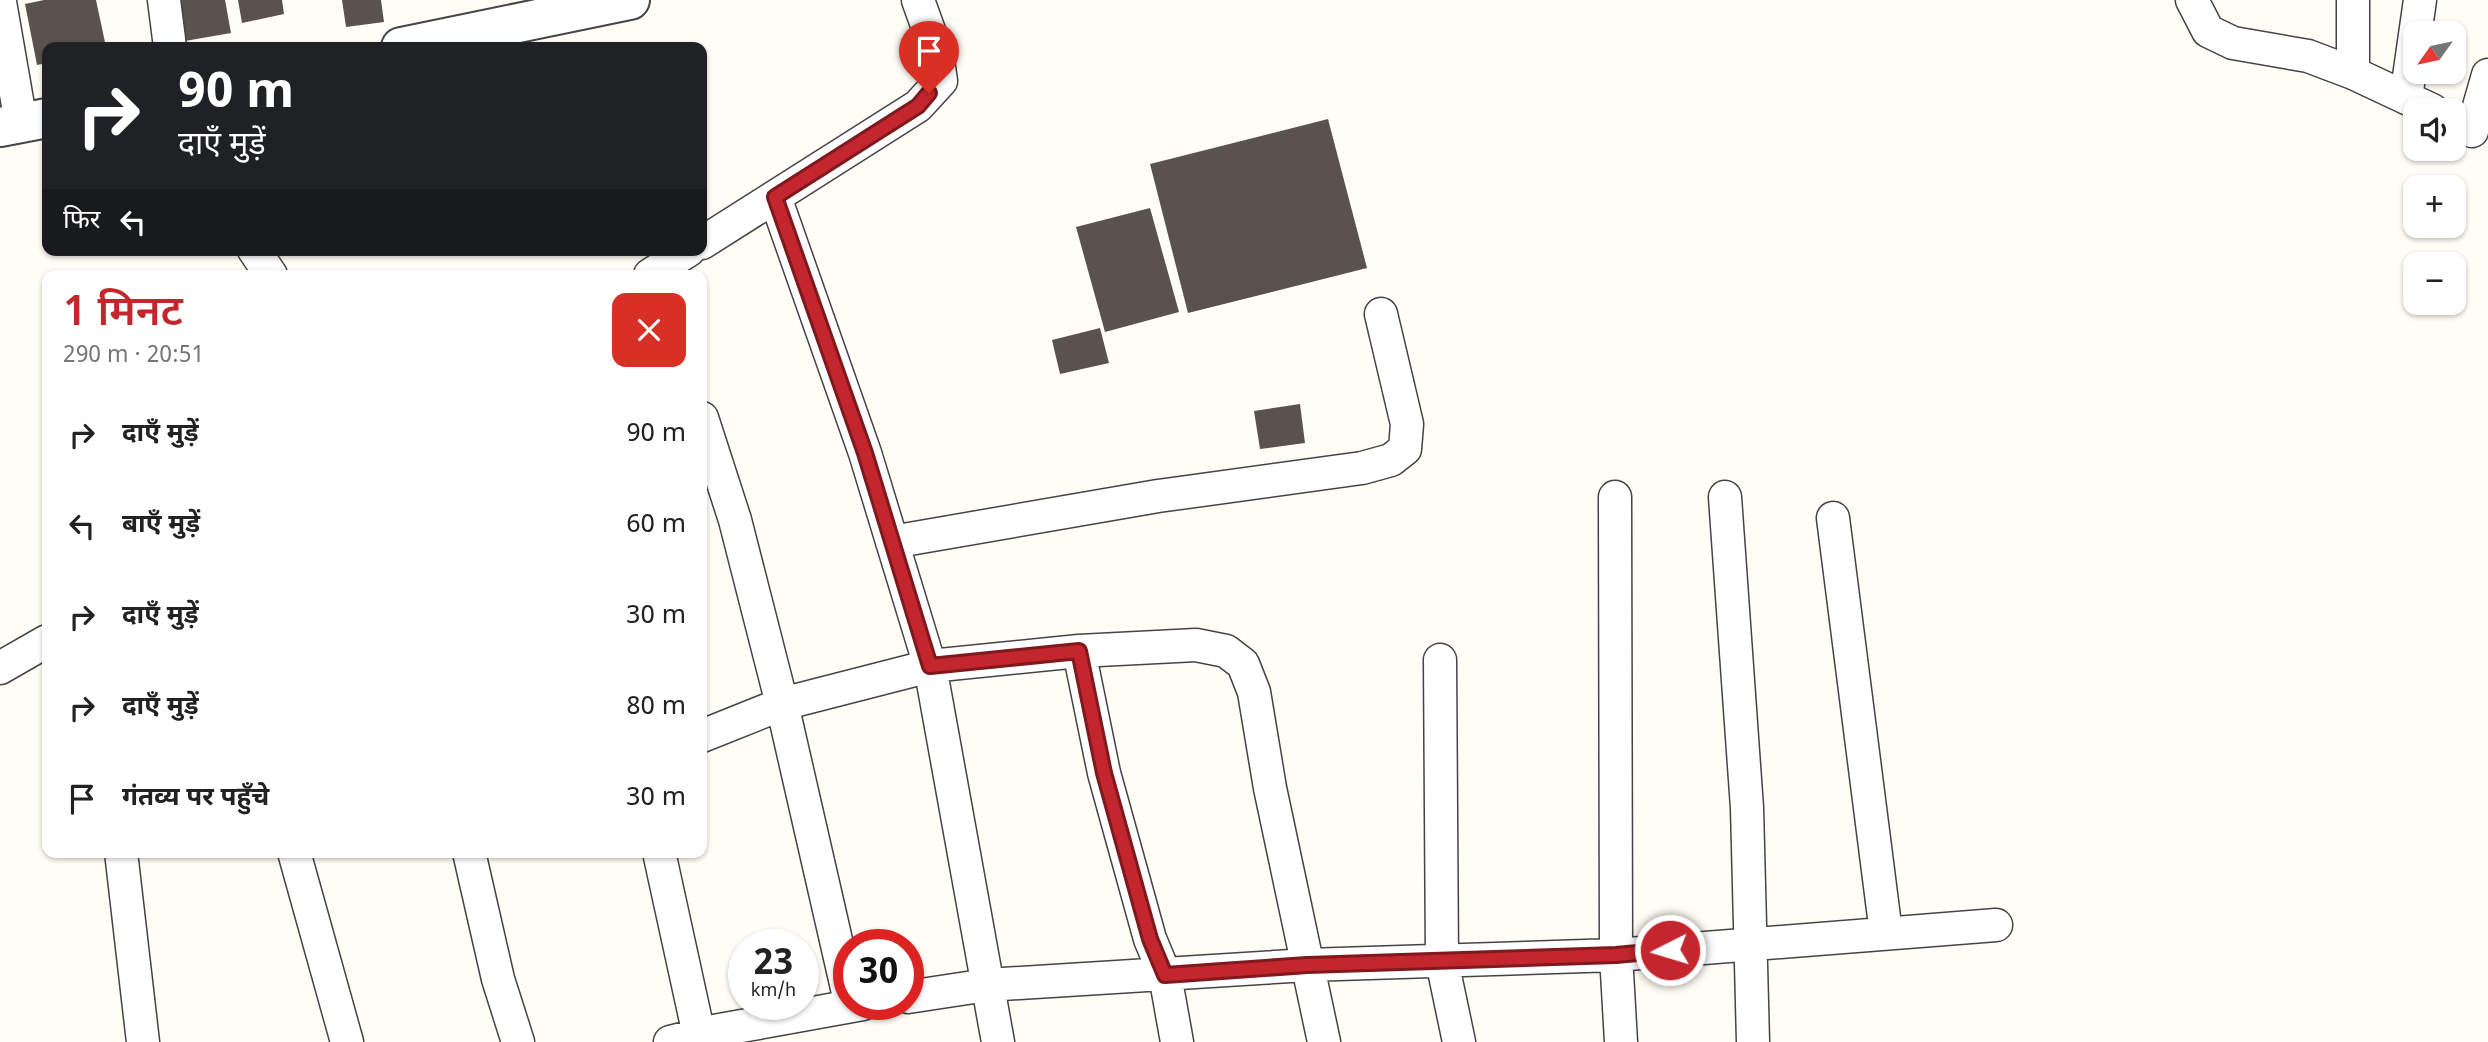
<!DOCTYPE html>
<html lang="hi">
<meta charset="utf-8">
<style>
:root{--surface:#fff;--page:#f2f2f2;--text:#222;--muted:#767676;--accent:#c4262e}
body{margin:0;font-family:Georgia,"Noto Sans Devanagari",serif;background:var(--page);color:var(--text);height:100vh;display:flex;flex-direction:column;font-size:26px;white-space:nowrap}
*{box-sizing:border-box;margin:0}
p{font-size:23px;color:var(--muted)}
.icon{flex:none;width:38px;height:38px;fill:none;stroke:currentColor;stroke-width:2;stroke-linecap:round;stroke-linejoin:round}
.map{position:relative;flex:1;overflow:hidden}
.side{position:absolute;left:42px;top:270px;width:665px;height:588px;display:flex;flex-direction:column;background:var(--surface);border-radius:14px;box-shadow:0 2px 5px #0004}
.side>*{flex:none}
.guide{position:absolute;left:42px;top:42px;width:665px;height:214px;border-radius:14px;box-shadow:0 2px 5px #0004;background:#202124;color:#fff;overflow:hidden}
.needle{width:46px;rotate:237deg}
.buttons{position:absolute;left:2403px;top:21px;display:grid;gap:14px}
.buttons a{display:grid;place-items:center;width:63px;height:63px;border-radius:14px;background:var(--surface);box-shadow:0 2px 5px #0004;font-size:35px}
.speed{position:absolute;left:728px;top:929px;display:flex;gap:14px;font-size:35px;font-weight:700;text-align:center}
.speed>*{display:grid;place-content:center;width:91px;height:91px;border-radius:50%;background:var(--surface);box-shadow:0 2px 5px #0004;line-height:1}
.speed small{font-size:18px;font-weight:400}
.speed .limit{border:10px solid #d22;background:#fff;color:#111}
.pin{position:absolute;display:grid;place-items:center;width:60px;height:60px;color:#fff;margin:-72px -30px;border-radius:50% 50% 50% 0;rotate:-45deg;box-shadow:0 0 7px #0007}
.pin .icon{rotate:45deg}
.me{position:absolute;width:77px;margin:-38px;rotate:265deg;stroke-linejoin:round;filter:drop-shadow(0 0 5px #0008)}
.turn{display:flex;align-items:center;gap:24px;height:147px;padding:0 21px;font-size:32px}
.turn .icon{width:91px;height:91px;stroke-width:2.5}
.turn b{display:block;font-size:49px;line-height:60px}
.then{display:flex;align-items:center;height:66px;padding:0 21px;background:#0003;gap:14px;font-size:26px}
.round{display:grid;place-items:center;flex:none;width:74px;height:74px;border-radius:14px;background:var(--page)}
.headline{display:flex;align-items:center;justify-content:space-between;height:119px;padding:0 21px}
h1{font-size:42px;font-weight:600;line-height:52px;color:var(--accent)}
ul{padding:0;list-style:none}
li{display:flex;align-items:center;gap:21px;height:91px;padding:0 21px}
li div{flex:1}
li b{display:block;font-size:26px}
li em{font-style:normal}
.map>svg:first-child{display:block}
.building{fill:#5a524d}
.lines{fill:none;stroke-linecap:round;stroke-linejoin:round}
.minor-casing{stroke:#444;stroke-width:35}
.tertiary-casing{stroke:#444;stroke-width:42}
.minor{stroke:#fff;stroke-width:32}
.tertiary{stroke:#fff;stroke-width:38}
.route-casing{stroke:#7f191e;stroke-width:18}
.route{stroke:#c4262e;stroke-width:12}
</style>
<div class="map">
<svg width="2488" height="1042" viewBox="0 0 2488 1042">
<rect width="100%" height="100%" fill="#fffdf5"/>
<path class="building" d="M44 0H96L106 47H47V63L37 65 25 4Z
M179 0H225L231 33 185 41Z
M238 0H282L284 14 242 23Z
M342 0H381L384 22 346 27Z
M1328 119 1367 268 1188 313 1150 164Z
M1150 208 1179 312 1105 332 1076 227Z
M1100 328 1109 363 1060 374 1052 340Z
M1300 404 1305 443 1260 449 1254 411Z"/>
<g class="lines">
<g class="minor-casing">
<path id="minor" d="M164 0 170 47
M2192 0 2208 31 2233 43 2308 56 2353 73 2432 110
M0 2 21 123
M2353 73V0
M2406 98 2420 0
M2472 131 2488 75
M775 197 865 453 930 666 998 1042
M702 243 918 106 941 81 937 53 918 0
M254 250 271 275
M650 275 689 250
M702 418 735 520 782 704 849 997
M1615 497 1616 955 1621 1042
M1725 497 1747 808 1753 1042
M1833 518 1886 933
M892 542 1158 496 1362 468 1391 460 1405 449 1407 424 1381 314
M1079 651 1104 773 1150 939 1165 975 1177 1042
M1440 660 1442 961 1459 1042
M0 668 47 641
M702 736 782 704 930 666 1079 651 1196 645 1226 651 1243 664 1254 692 1270 788 1324 1042
M121 852 143 1042
M294 852 347 1042
M469 852 498 979 518 1042
M659 852 699 1035
M908 997 987 985 1307 965 1616 955 1996 925
M670 1042 714 1031 863 1004"/>
</g>
<g class="tertiary-casing">
<path id="tertiary" d="M401 47 630 0
M0 127 47 118"/>
</g>
<use href="#minor" class="minor"/>
<use href="#tertiary" class="tertiary"/>
</g>
<g class="lines">
<g class="route-casing">
<path id="route" d="M929 93 918 106 775 197 865 453 930 666 1079 651 1104 773 1150 939 1165 975 1307 965 1616 955 1670 950"/>
</g>
<use href="#route" class="route"/>
</g>
</svg>
<div class="buttons">
<a><svg class="needle" viewBox="-14 -14 28 28"><path d="M0-13l5 13h-10z" fill="#e53935"/><path d="M0 13l5-13h-10z" fill="#767676"/></svg></a>
<a><svg class="icon" aria-label="sound" viewBox="0 0 24 24"><path d="M4 9h4l5-4v14l-5-4H4zM17 9q2 3 0 6"/></svg></a>
<a>+</a>
<a>−</a>
</div>
<div class="speed"><div>23<small>km/h</small></div><div class="limit">30</div></div>
<div class="pin" style="left:929px;top:93px;background:#d93025"><svg class="icon" aria-label="arrive" viewBox="0 0 24 24"><path d="M6 21V4h12l-3 4 3 4H6"/></svg></div>
<svg class="me" style="left:1670px;top:950px" viewBox="-20 -20 40 40"><circle r="17" fill="#c4262e" stroke="#fff" stroke-width="3"/><path d="M0-11L8 9 0 5-8 9z" fill="#fff"/></svg>
<div class="guide">
<div class="turn"><svg class="icon" aria-label="right" viewBox="0 0 24 24"><path d="M7 20v-9h11M14 6l5 5-5 5"/></svg><div><b>90 m</b>दाएँ मुड़ें</div></div>
<div class="then">फिर<svg class="icon" aria-label="left" viewBox="0 0 24 24"><path d="M17 20v-9H6M10 6l-5 5 5 5"/></svg></div>
</div>
<section class="side">
<div class="headline"><div><h1>1 मिनट</h1><p>290 m · 20:51</p></div><a class="round" style="background:#d93025;color:#fff"><svg class="icon" aria-label="close" viewBox="0 0 24 24"><path d="M6 6l12 12M18 6L6 18"/></svg></a></div>
<ul>
<li><svg class="icon" aria-label="right" viewBox="0 0 24 24"><path d="M7 20v-9h11M14 6l5 5-5 5"/></svg><div><b>दाएँ मुड़ें</b></div><em>90 m</em></li>
<li><svg class="icon" aria-label="left" viewBox="0 0 24 24"><path d="M17 20v-9H6M10 6l-5 5 5 5"/></svg><div><b>बाएँ मुड़ें</b></div><em>60 m</em></li>
<li><svg class="icon" aria-label="right" viewBox="0 0 24 24"><path d="M7 20v-9h11M14 6l5 5-5 5"/></svg><div><b>दाएँ मुड़ें</b></div><em>30 m</em></li>
<li><svg class="icon" aria-label="right" viewBox="0 0 24 24"><path d="M7 20v-9h11M14 6l5 5-5 5"/></svg><div><b>दाएँ मुड़ें</b></div><em>80 m</em></li>
<li><svg class="icon" aria-label="arrive" viewBox="0 0 24 24"><path d="M6 21V4h12l-3 4 3 4H6"/></svg><div><b>गंतव्य पर पहुँचे</b></div><em>30 m</em></li>
</ul>
</section>
</div>
